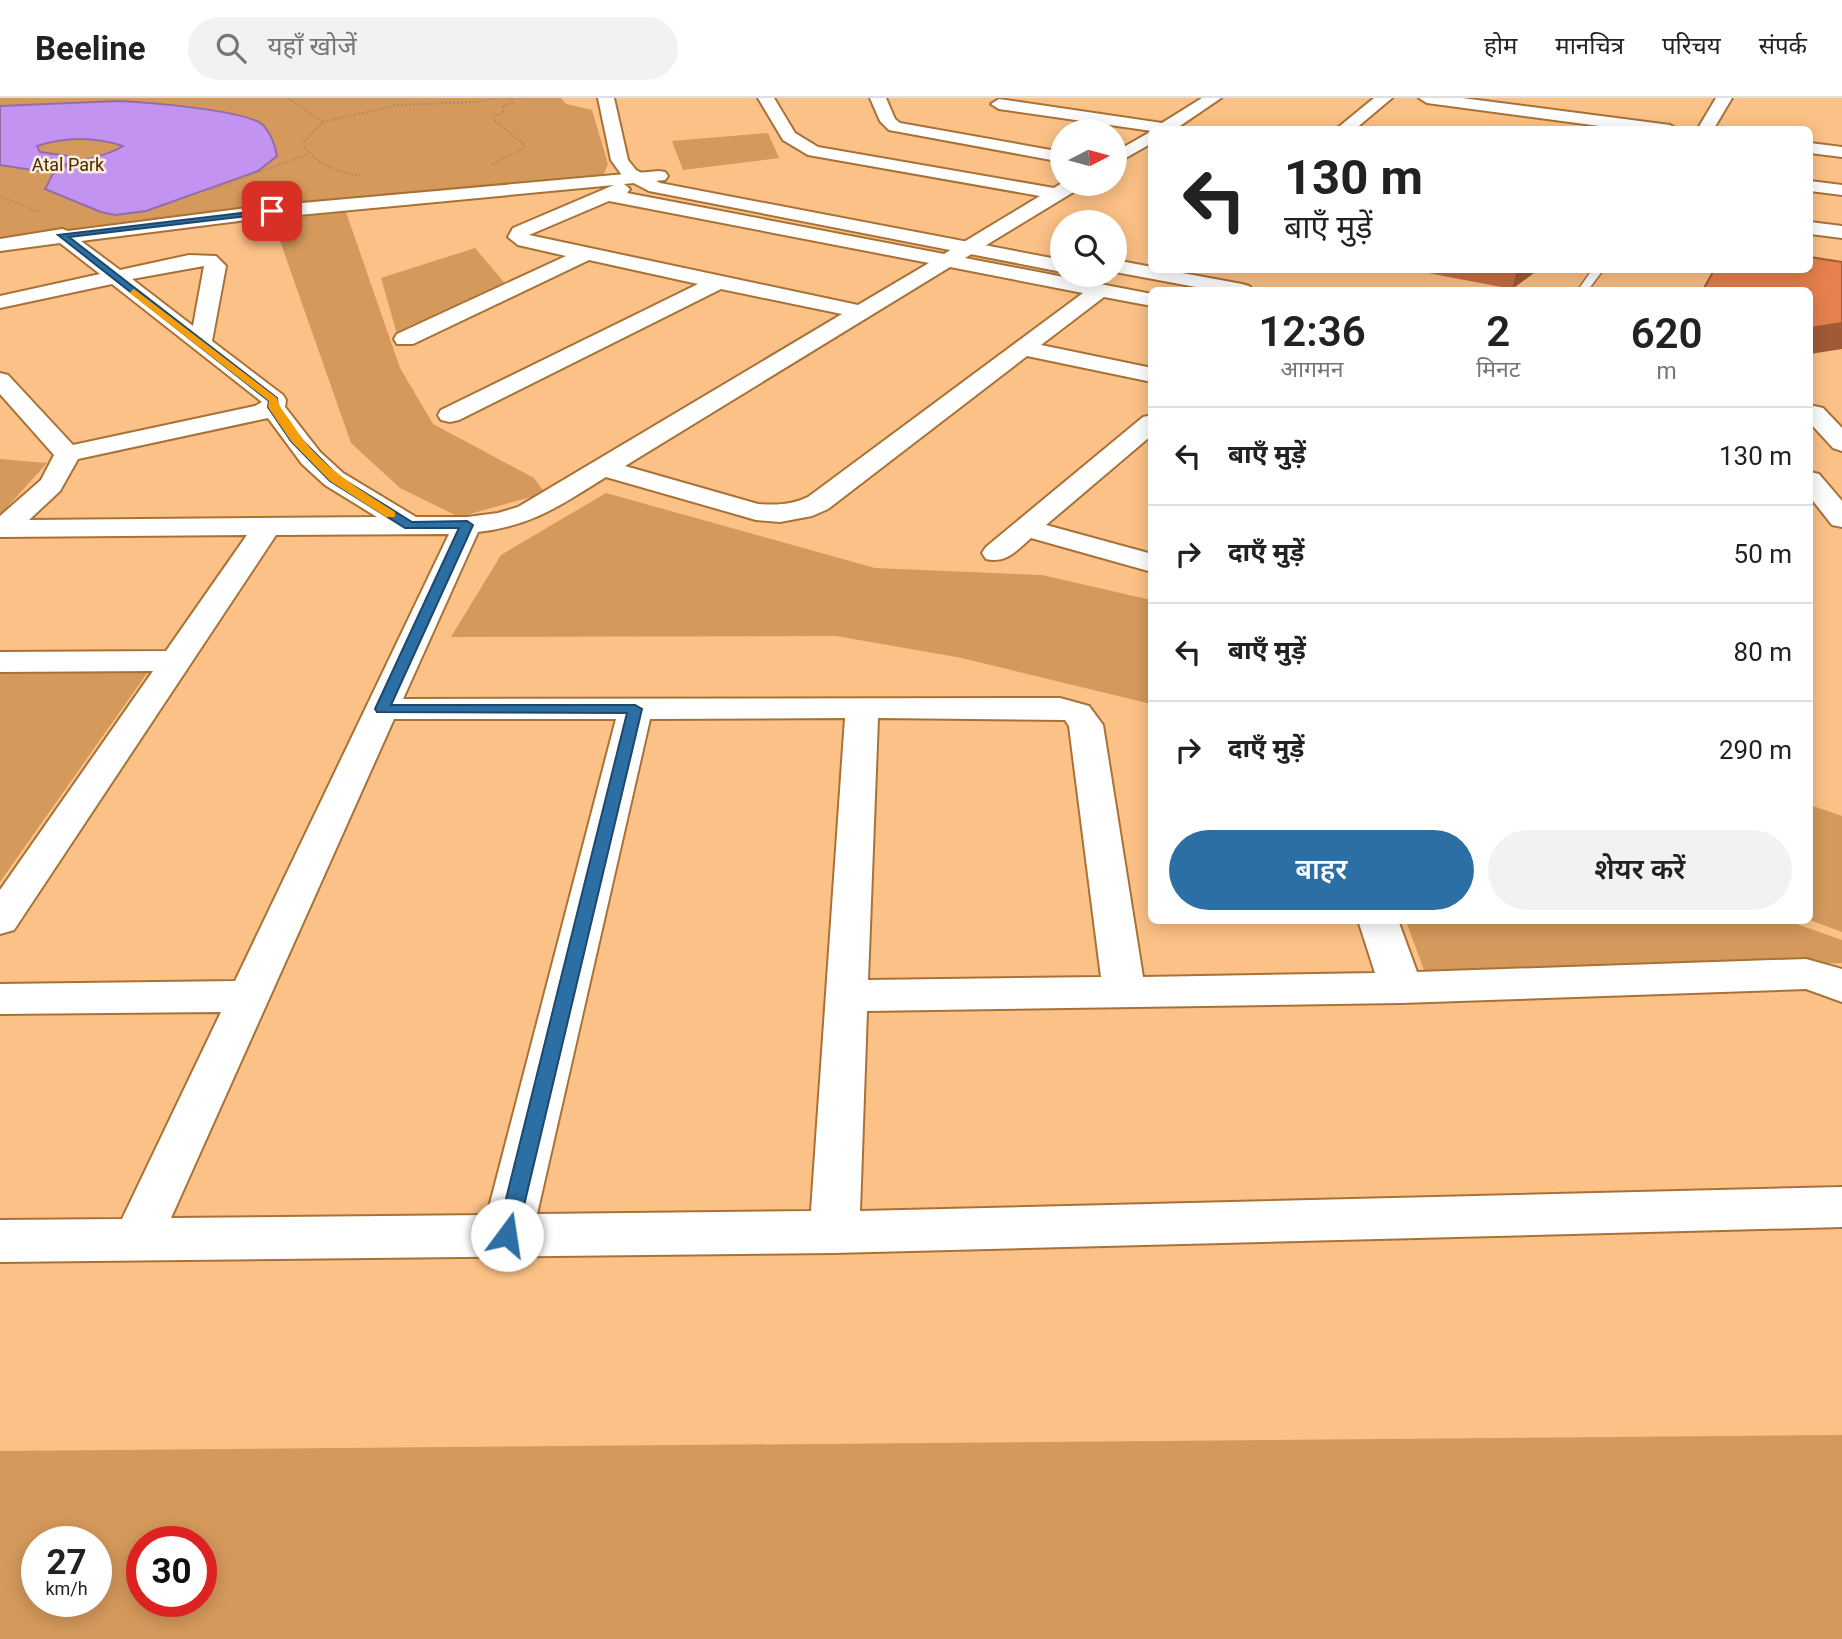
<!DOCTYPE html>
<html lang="hi">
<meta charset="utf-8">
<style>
:root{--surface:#fff;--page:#f2f2f2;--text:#222;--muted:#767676;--line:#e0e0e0;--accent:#2c6fa4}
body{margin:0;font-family:Roboto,"Noto Sans Devanagari",sans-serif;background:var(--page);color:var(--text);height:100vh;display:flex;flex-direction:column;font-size:26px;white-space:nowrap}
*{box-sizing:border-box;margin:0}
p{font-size:23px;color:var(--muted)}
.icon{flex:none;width:38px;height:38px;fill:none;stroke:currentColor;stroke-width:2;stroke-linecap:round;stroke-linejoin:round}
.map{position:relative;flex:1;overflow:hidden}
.details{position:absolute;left:1148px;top:189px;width:665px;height:637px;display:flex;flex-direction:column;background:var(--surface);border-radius:10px;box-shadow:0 4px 18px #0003}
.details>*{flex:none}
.banner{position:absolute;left:1148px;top:28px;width:665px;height:147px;border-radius:10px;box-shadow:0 4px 18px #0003;background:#fff;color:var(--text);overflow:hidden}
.needle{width:46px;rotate:84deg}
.buttons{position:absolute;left:1050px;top:21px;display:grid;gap:14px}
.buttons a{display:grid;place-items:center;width:77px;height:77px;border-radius:50%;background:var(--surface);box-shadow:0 4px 18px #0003;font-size:35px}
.speed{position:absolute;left:21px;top:1428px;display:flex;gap:14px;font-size:35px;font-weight:700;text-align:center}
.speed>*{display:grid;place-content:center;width:91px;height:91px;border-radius:50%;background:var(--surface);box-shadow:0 4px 18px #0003;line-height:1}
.speed small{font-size:18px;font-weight:400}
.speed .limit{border:10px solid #d22;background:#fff;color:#111}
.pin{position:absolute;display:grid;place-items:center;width:60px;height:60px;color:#fff;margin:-30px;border-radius:14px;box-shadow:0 4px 10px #0006}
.me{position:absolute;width:77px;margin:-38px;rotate:14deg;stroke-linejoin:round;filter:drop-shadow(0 0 5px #0008)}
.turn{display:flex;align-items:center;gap:24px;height:147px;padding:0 21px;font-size:32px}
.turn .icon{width:91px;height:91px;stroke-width:2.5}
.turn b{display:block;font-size:49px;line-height:60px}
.eta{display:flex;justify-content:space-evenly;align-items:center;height:119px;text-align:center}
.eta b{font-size:42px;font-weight:600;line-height:49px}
.action{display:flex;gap:14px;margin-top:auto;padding:14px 21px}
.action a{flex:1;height:80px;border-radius:42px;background:var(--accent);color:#fff;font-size:28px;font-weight:600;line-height:80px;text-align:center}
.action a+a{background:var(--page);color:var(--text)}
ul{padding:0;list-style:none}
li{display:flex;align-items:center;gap:21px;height:98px;padding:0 21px;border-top:2px solid var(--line)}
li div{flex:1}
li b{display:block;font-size:26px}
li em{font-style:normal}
header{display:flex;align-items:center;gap:42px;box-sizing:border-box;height:98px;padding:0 35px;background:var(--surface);border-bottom:2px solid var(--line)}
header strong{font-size:33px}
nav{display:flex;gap:38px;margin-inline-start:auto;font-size:24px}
.search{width:490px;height:63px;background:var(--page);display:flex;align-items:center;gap:18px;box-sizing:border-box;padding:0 24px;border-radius:38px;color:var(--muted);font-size:26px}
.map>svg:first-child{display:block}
.green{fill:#d5995b;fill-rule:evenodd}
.water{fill:#c393f2;stroke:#946ca9;stroke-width:2}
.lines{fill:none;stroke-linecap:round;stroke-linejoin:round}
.service-casing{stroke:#a87237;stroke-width:3}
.minor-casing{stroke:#a87237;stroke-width:4}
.tertiary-casing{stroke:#a87237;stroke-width:4}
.path{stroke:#b88a5c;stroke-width:2;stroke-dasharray:2 2;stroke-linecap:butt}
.service{fill:#fff;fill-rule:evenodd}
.minor{fill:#fff;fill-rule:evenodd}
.tertiary{fill:#fff;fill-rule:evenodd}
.wall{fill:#c66e42}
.shaded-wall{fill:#a15a36}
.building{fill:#e6804d;stroke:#a15a36;stroke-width:2}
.route{fill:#2c6fa4;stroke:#1d486b;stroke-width:2}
.slow{fill:#f59e0b}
.labels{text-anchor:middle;stroke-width:5;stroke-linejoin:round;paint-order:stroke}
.far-park-label{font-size:18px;fill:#4a2a03;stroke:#feecda}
</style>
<header>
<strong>Beeline</strong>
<div class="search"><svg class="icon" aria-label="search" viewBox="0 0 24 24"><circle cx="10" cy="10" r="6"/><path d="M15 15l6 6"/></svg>यहाँ खोजें</div>
<nav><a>होम</a><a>मानचित्र</a><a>परिचय</a><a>संपर्क</a></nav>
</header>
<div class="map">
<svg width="1842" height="1541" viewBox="0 0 1842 1541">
<rect width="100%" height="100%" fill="#fcc186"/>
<path class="green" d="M0 0H561L566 6 592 12 608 66 603 78 60 134 0 145Z
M768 35 779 60 683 72 672 43Z
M346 114 400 270 433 326 534 380 545 395 459 419 400 390 351 345 272 120Z
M475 150 508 189 397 236 381 180Z
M0 361 47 365 1 416H0Z
M606 395 875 470 1042 477 1151 502V606L962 560 836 538 451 539 501 457Z
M0 571H150L0 784Z
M1810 707 1842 718V834L1810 822Z
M1406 823H1788L1842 842V865L1425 875Z
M1842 1337V1541H0V1353ZM37 1444H96V1503H37ZM142 1444H201V1503H142Z"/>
<path class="water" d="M118 3C144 4 250 12 264 28 272 37 275 47 277 58L258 73 146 113 115 117 101 114 45 91C48 87 50 80 53 76 69 61 105 61 123 48 95 39 65 39 37 48L40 54 76 59 73 64 38 73 0 67V8Z"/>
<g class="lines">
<g class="service-casing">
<path id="service" d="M1592 172H1603L1588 192H1578Z"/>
</g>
<g class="minor-casing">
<path id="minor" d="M758 0H774L795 35 818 49 1054 90 1062 85 1083 86 1080 90 965 160 1152 196V208L1104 199 1041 247 1152 270V284L1027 258 828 411 812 418 780 424 756 422 606 379C559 408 534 427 478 434L403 601 1060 600 1089 608 1103 627 1143 879 1375 875 1358 822H1398L1417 874 1806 861 1842 871V904L1806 891 1401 905 867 913 860 1113 1842 1089V1129L834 1155 0 1164V1122L122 1121 221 914 0 916V886L235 883 449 436 276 437 14 832 0 836V792L153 573 0 574V554L166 553 247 437 0 439V418L41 382 54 357 0 296V275L8 277 73 347 255 308 262 304 112 186 0 210V198L100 176 60 145 0 153V141L62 131 68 133 247 110 659 73 665 74 668 78 665 82 624 86 630 91 627 95 944 156 1040 98 808 57 783 42ZM614 87 513 130 508 139 518 147 566 158 397 236 394 241 397 246H413L589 162 698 186 441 312 438 317 441 322 450 324 459 322 721 191 842 216 518 409 498 415 467 419H416L343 375 320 354 285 309 286 302 283 297 212 243 226 168 216 158 189 157 120 172 81 143 247 122ZM609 103 929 165 858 207 529 137ZM204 168 193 228 132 181ZM950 169 1083 195 808 399C791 407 777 407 758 406L625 368ZM268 320 302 366 325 387 377 419 29 422 60 393 78 361ZM845 620 811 1113 537 1116 650 621ZM878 620 1065 622 1069 628 1101 879 868 882ZM394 621H616L487 1117 171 1120Z
M870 0H886L895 21 900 25 1062 54V64L889 32 880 23Z
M1202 0H1221L1174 32 1152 33 999 11 991 6 999 1 1162 25Z
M1374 0H1392L1354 32H1335Z
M1419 0H1462L1670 27 1678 32H1630L1427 5Z
M1716 0H1732L1713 32H1697Z
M1152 33V45L1115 66V54Z
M1810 45 1842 49V59L1810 55Z
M1810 83 1842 87V97L1810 93Z
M1810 124 1842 128V140L1810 136Z
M1152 317V337L1046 427 1152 456V474L1031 440C1016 453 1006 466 986 461L982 455 986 449 1143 319Z
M1810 374 1819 376 1842 403V429L1832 427 1810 399Z"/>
</g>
<g class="tertiary-casing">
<path id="tertiary" d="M598 0H614L628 62 636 72 660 85 1062 162V174L649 93 624 80 611 62Z
M1115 162 1152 169V172H1166L1242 186 1249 188 1253 192H1212L1115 174Z
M1814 308 1823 310 1842 330V353L1833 350 1810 325V309Z"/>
</g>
<path class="path" d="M288 0 323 24 302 46C317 66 336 74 360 78
M507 0H521
M323 24 398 7 476 4 495 0
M492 66 521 52 525 47 495 23 494 18 503 15V8L512 5V0
M211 92 308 56
M0 98 38 114"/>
<use href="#service" class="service"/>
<use href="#minor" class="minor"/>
<use href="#tertiary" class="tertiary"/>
</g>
<path class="wall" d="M1412 172H1538L1512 191Z"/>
<path class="shaded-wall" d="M1517 172H1538L1512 191Z
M1842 225V251L1810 256V230Z"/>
<path class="building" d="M1810 159 1842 164V225L1810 230V192H1703L1714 172H1810Z"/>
<path class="route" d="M275 111 272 115 69 139 277 300 278 309 300 340 338 378 412 424 467 423 473 427 391 607H635L642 611 517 1137 514 1143 507 1146 500 1143 497 1137 627 615 377 614 375 611 459 430H405L330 383 291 343 268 309 269 303 58 137Z"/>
<path class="slow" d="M134 191 277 300C280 312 287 317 293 327 318 367 356 389 395 414V419H386L330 383 291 343 268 309 269 303 131 196 130 194Z"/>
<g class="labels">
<g class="far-park-label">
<text x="68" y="73">Atal Park</text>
</g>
</g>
</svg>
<div class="buttons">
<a><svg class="needle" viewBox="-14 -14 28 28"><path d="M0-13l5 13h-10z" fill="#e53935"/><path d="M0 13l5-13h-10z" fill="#767676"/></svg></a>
<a><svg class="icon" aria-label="search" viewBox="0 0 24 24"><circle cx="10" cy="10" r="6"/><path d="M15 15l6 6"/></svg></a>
</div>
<div class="speed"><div>27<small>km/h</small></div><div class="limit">30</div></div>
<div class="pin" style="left:272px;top:113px;background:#d93025"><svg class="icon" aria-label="arrive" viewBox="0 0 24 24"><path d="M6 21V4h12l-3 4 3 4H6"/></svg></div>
<svg class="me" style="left:507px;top:1137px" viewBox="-20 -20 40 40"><circle r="19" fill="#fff"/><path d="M0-13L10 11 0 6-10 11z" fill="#2c6fa4"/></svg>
<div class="banner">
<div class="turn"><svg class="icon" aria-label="left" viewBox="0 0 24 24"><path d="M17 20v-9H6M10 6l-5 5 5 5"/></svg><div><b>130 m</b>बाएँ मुड़ें</div></div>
</div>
<section class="details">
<div class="eta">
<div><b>12:36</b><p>आगमन</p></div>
<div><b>2</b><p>मिनट</p></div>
<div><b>620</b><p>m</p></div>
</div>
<ul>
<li><svg class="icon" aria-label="left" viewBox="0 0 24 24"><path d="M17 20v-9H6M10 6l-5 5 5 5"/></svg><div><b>बाएँ मुड़ें</b></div><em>130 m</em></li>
<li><svg class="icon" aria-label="right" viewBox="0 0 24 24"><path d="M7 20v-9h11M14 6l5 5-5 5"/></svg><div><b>दाएँ मुड़ें</b></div><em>50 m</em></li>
<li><svg class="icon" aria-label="left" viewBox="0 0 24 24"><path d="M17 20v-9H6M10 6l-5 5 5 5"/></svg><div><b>बाएँ मुड़ें</b></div><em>80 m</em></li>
<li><svg class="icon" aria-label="right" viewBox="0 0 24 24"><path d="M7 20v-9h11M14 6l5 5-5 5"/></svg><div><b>दाएँ मुड़ें</b></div><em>290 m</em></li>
</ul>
<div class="action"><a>बाहर</a><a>शेयर करें</a></div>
</section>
</div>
